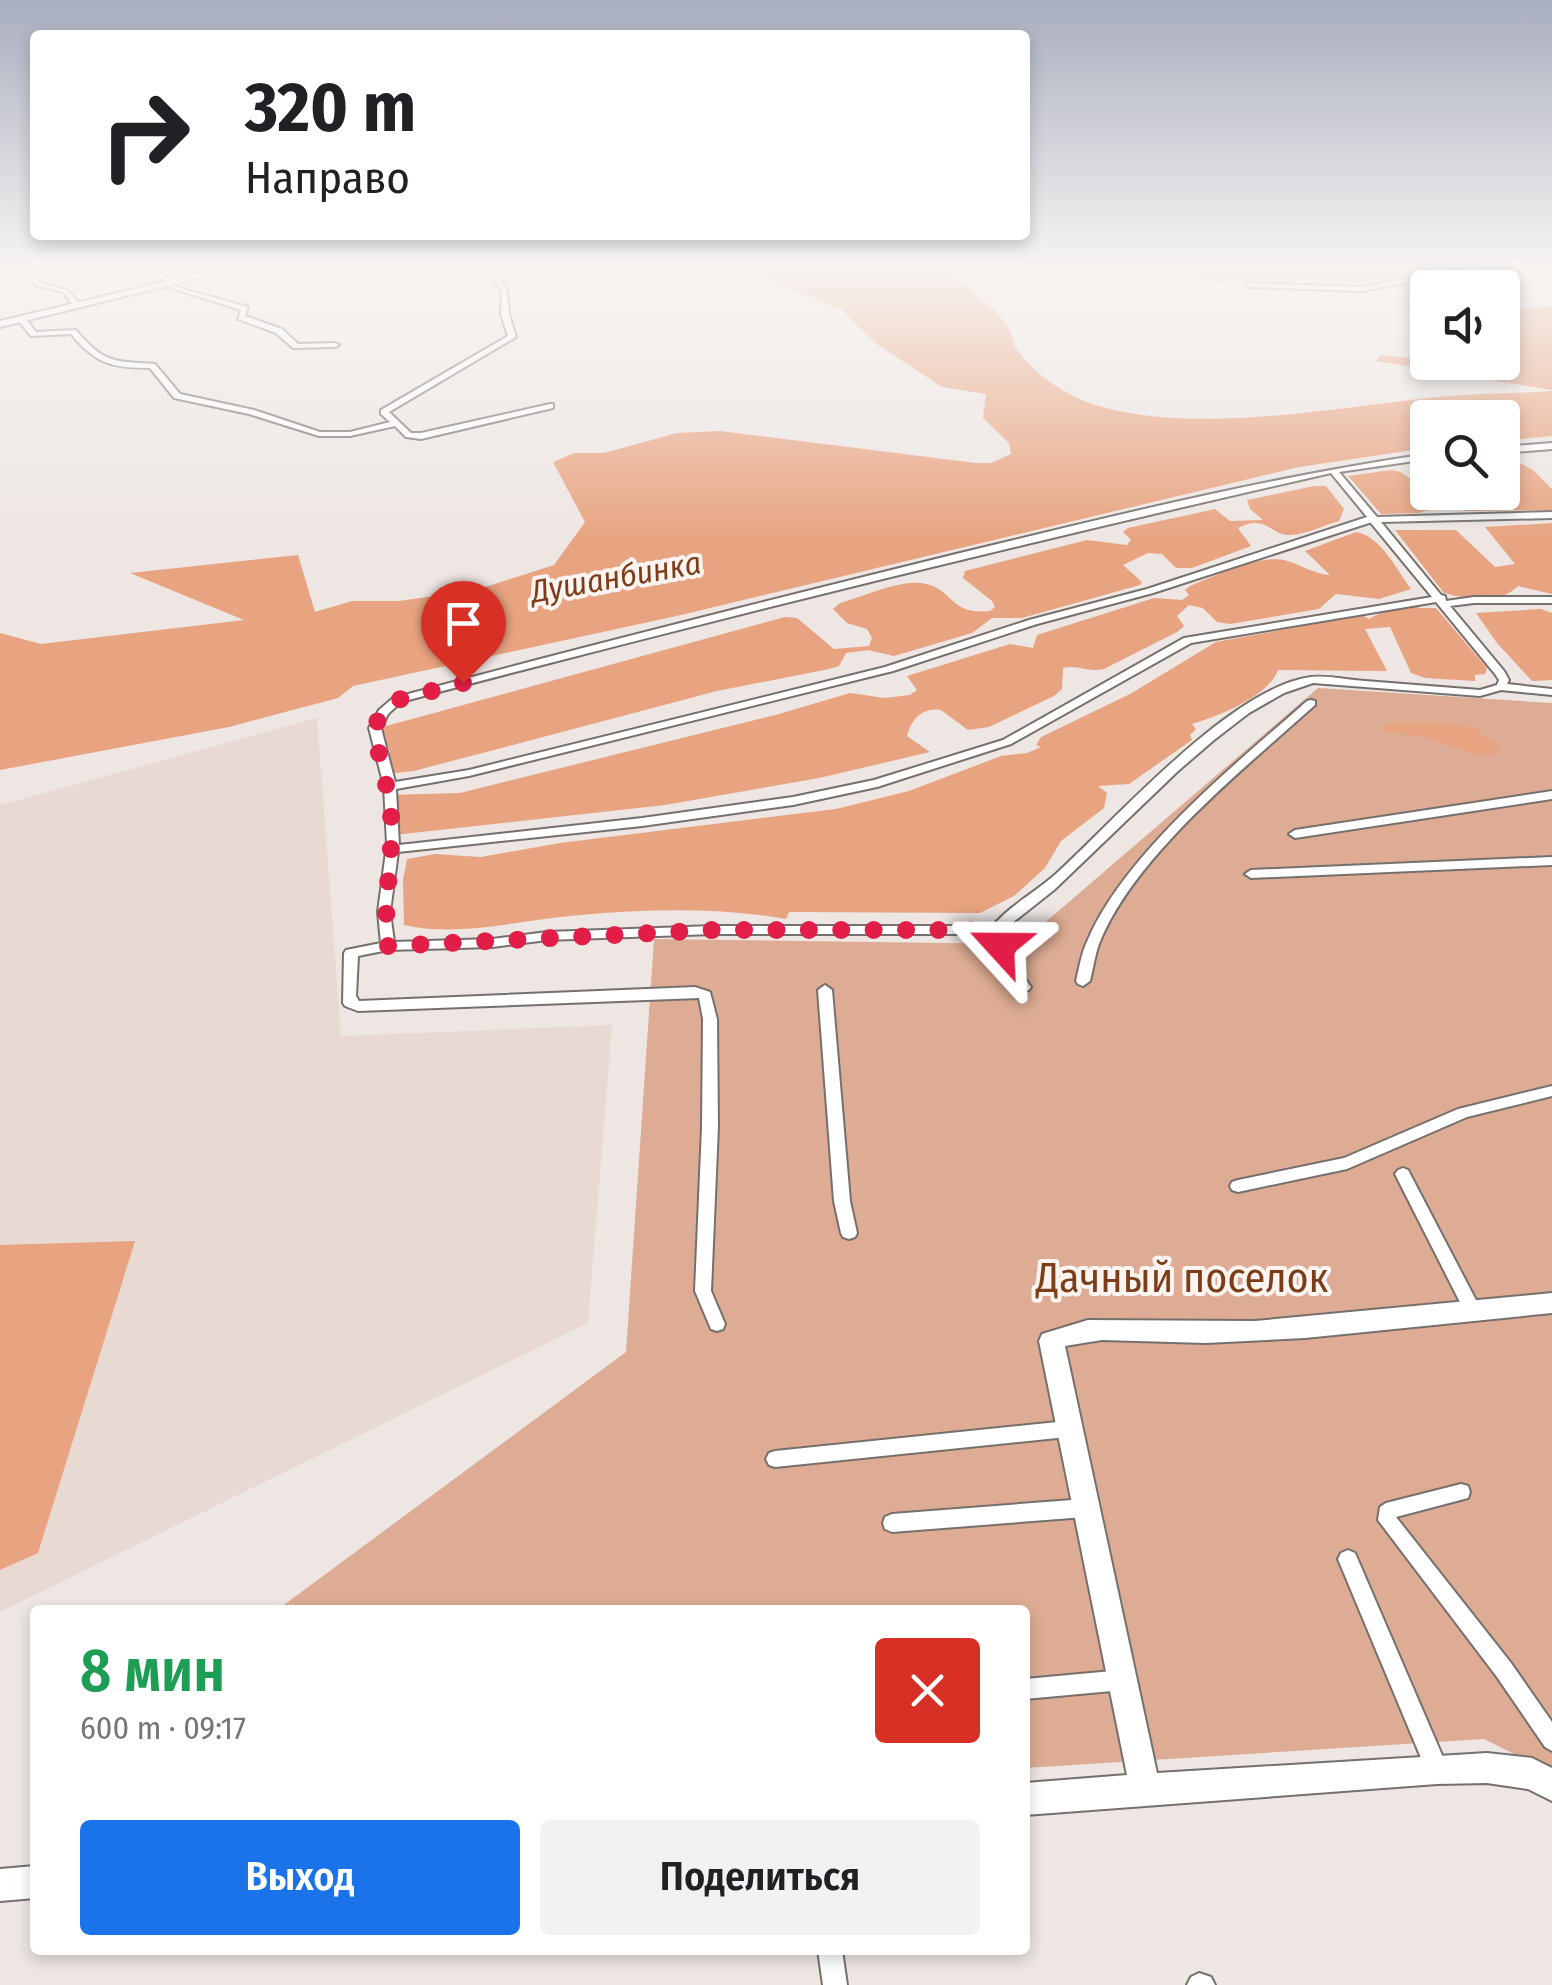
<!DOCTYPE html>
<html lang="ru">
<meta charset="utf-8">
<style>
:root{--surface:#fff;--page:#f2f2f2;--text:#202124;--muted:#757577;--accent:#1a73e8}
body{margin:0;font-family:"Fira Sans Condensed",sans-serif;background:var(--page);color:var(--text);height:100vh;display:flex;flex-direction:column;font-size:38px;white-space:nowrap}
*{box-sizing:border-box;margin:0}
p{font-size:32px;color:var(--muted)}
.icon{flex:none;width:55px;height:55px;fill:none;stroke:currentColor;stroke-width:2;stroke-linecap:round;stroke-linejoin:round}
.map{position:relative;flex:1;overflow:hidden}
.sheet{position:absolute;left:30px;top:1605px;width:1000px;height:350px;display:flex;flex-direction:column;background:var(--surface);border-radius:10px;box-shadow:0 5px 15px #0003}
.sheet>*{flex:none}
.top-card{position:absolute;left:30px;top:30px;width:1000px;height:210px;border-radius:10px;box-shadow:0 5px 15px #0003;background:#fff;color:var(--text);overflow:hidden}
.fabs{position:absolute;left:1410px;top:270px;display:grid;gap:20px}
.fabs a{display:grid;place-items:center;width:110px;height:110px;border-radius:10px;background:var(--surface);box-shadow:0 5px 15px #0003;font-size:50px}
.pin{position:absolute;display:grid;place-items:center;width:85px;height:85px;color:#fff;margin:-102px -42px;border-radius:50% 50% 50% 0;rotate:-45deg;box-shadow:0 0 10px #0007}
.pin .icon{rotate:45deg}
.me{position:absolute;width:110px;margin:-55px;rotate:294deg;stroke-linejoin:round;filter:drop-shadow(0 0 8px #0008)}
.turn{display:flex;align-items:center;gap:35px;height:210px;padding:0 50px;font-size:45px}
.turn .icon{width:130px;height:130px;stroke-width:2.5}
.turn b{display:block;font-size:70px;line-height:85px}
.round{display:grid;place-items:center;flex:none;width:105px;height:105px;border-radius:10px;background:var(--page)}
.overview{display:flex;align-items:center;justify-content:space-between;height:170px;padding:0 50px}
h1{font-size:60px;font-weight:600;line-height:75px;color:#1e9e55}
.cta{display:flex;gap:20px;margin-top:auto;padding:20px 50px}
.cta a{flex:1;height:115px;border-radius:10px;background:var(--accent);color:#fff;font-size:40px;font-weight:600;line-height:115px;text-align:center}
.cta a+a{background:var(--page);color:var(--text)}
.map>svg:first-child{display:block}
.built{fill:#e8dad3}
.green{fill:#deac94}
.water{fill:#e8a380}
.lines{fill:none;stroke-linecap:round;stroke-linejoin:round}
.street-casing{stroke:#76706d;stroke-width:4}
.secondary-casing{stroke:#76706d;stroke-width:4}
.street{fill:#fff;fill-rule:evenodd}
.secondary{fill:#fff;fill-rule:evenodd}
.route{stroke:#e11d48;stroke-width:18;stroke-dasharray:0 32.4}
.labels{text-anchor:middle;stroke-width:8;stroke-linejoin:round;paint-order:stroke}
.far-water-label{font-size:32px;font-style:italic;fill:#7c3d18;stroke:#fbf4f0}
.near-park-label{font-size:42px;fill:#7c3d18;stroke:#fbf4f0}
</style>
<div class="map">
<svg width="1552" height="1985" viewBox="0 0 1552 1985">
<rect width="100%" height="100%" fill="#ede6e3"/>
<path class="built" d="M317 718 341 1036 612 1025 588 1323 0 1612V805Z"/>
<path class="green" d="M1318 688 1552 703V1773L1484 1739 1025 1768V1610H277L626 1352 654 939 1020 944Z"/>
<path class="water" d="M738 266H935C954 274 1000 310 1009 329 1013 336 1013 344 1017 350 1029 367 1051 384 1069 394 1163 442 1336 407 1438 397 1476 393 1514 394 1552 391V436L1503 441 1502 418H1428L1427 448 1299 467 681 615 353 686 338 698 229 727 0 770V633L41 644 244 620 130 573 298 555 315 612 352 601H399L476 590 554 565 585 522 553 462 574 453H604L677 433 720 431 976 463H991L1011 454 1009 443 983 418 986 394 942 387 875 343 842 310Z
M1190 266H1476L1349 284 1286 279 1208 281 1194 275Z
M1552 306V390L1376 361 1381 355 1410 358 1427 350 1428 362H1502L1503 310Z
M1510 458 1533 470 1552 489V510L1466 511 1451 502 1419 513 1381 514 1348 476 1391 470 1401 472 1428 492H1502L1503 459Z
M1314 486H1326L1344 509 1339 521C1324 525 1307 534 1291 535 1271 537 1267 513 1238 528L1251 546 1192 568H1176L1162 554 1148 553 1123 565 1142 582 1140 585 1022 618H992L972 633 894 656 868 650 846 653 839 666 829 669 717 691 414 771 396 773 385 770 390 751 379 728 785 617 797 618 834 649 869 646 872 638 867 629 847 623 833 609 840 603C864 597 901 578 926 584 952 589 951 616 990 611L995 607 992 601 963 578 965 571 1087 540 1127 545 1131 540 1123 532 1128 528 1215 509 1230 521 1263 520 1250 509 1247 500Z
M1552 523V594L1518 586C1500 605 1467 599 1444 593L1395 530H1456L1495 567 1515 564 1485 527Z
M1356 532C1381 536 1397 570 1411 589L1379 599 1336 594 1319 609 1230 624 1217 622 1203 608 1189 605 1177 616 1184 626 1177 632 1104 669C1088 673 1078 664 1063 668L1062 689 1054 696 989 727 968 730 941 710C923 707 911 719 907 736L930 752 819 778 665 805 394 835 389 795 460 793 779 714 850 693 885 698 910 695 917 690 907 676 1010 644 1033 648 1037 635 1154 598 1182 600 1189 595 1185 590 1190 586C1215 576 1257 555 1284 560 1301 564 1312 574 1330 575L1305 551Z
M1414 603 1419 608H1436L1487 668 1485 674 1475 675V681L1425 678 1411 673 1390 627 1365 629 1387 671 1278 670C1269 696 1219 716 1192 724L1196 729 1190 735 1192 740 1129 784 1098 786 1107 793 1104 808 1061 841 1045 868 1014 896 980 913 789 912 786 919C720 907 647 909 580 915 523 919 460 938 404 925L403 880 407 859 435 854 481 857 560 843 836 809 909 791 1001 756 1027 753 1041 747 1036 745 1041 737 1130 694 1216 642 1362 615 1369 619 1382 612 1406 608 1404 604Z
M1541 609 1552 613V680L1532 681 1497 643 1476 613Z
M1396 723H1444L1478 728 1477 732 1498 744 1497 753 1482 756 1424 737 1382 731 1384 726Z
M135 1241 38 1553 0 1570V1245Z"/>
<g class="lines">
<g class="street-casing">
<path id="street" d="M21 266H27L40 283 67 290 80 305 74 306 63 292 36 285Z
M142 266H150L175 282 170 283Z
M462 266H471L497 277 507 290 509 314 516 337 389 412 411 433H421L550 404H553V408L421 439 406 437 395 426 350 436H319L249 414 174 398 150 368C112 368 96 364 71 334L31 336 17 319 24 317 36 332 76 330C104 364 114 361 155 364L180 394 254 410 320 432H350L390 422 381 414V410L508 336 501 314 502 291 493 279Z
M1481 266H1495L1362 291 1250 287 1247 285 1250 283 1362 287Z
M162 283 248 307 245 316 282 329 298 344 335 343 339 345 335 347 293 348 276 333 238 319 241 310 162 285Z
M1552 443V449L1502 453V447Z
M1428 454V459L1339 472 1377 517 1552 512V518L1381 522 1441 595 1445 596 1446 601 1474 597H1552V603H1474L1450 606 1504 671 1509 680 1507 684 1552 689V695L1501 690 1480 696 1313 683 1284 693 1249 713 1214 740 1178 771 1054 890 1007 927 1004 930 1012 960 1031 987 1029 990H1019L998 961 991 934H713L547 940 492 947 388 950 358 956 356 996 359 1001 695 987 710 992 717 1019 718 1127 711 1291 725 1324 723 1329 717 1331 711 1329 695 1291 702 1127 703 1019 699 998 358 1011 345 1006 343 1003 344 953 346 950 381 943 378 912 387 844 384 786 369 728 379 710 393 698C579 648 766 601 952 555 1109 517 1268 477 1428 454ZM1331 473 1367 517 1147 589 1029 620 885 667 469 770 395 782 381 728 388 714 401 702C710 620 1019 544 1331 473ZM1369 523H1371L1432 597 1184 638 1003 740 874 780 793 797 642 818 399 845 396 789 469 776 893 671 1037 624 1153 593ZM1436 602 1495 674 1499 680 1497 685 1480 690C1441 687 1403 684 1365 681 1348 680 1328 675 1311 677 1232 687 1117 818 1058 872 1038 891 1011 904 993 926H713L547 932 492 939 394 942 390 912 398 852 642 826 793 805 877 787 1011 744 1191 643Z
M1311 700 1315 701V705C1246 767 1133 857 1099 944 1095 955 1093 969 1090 981L1083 986 1078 984 1076 981C1079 969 1081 955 1086 944 1122 855 1236 764 1307 701Z
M1552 791V799L1295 838 1289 834 1295 830Z
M1552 857V865L1251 878 1245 874 1251 870Z
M825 985 832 990 850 1201 857 1233 855 1237 849 1239 843 1237 841 1233 834 1201 818 990Z
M1552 1086V1096L1467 1117 1347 1169 1238 1192 1232 1190 1230 1186 1232 1182 1238 1180 1344 1158 1458 1109Z
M1403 1168 1408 1170 1479 1306 1481 1311 1479 1316 1473 1318 1467 1316 1395 1174 1398 1170Z
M1067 1421 1073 1423 1076 1429 1073 1435 1067 1437 775 1467 769 1465 766 1459 769 1453 775 1451Z
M1461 1484 1468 1486 1470 1492 1468 1498 1396 1517 1511 1663 1552 1722V1751L1545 1747 1497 1677 1378 1520 1380 1507 1386 1503Z
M1085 1499 1092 1502 1094 1508 1092 1514 1085 1517 892 1532 885 1529 883 1523 885 1517 892 1514Z
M1348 1550 1355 1553 1448 1769 1445 1777 1437 1780 1429 1777 1338 1559 1341 1553Z
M1123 1670 1130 1673 1133 1680 1130 1687 1123 1690 1025 1699V1679Z
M818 1950H842L847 1985H823Z
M1199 1973 1211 1977 1215 1985H1187L1191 1977Z"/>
</g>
<g class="secondary-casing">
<path id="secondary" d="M230 266H247L0 327V321Z
M1552 1293V1313L1305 1338 1206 1343 1102 1340 1065 1346 1157 1773 1487 1753 1532 1758 1552 1768V1801L1528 1789 1487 1783 1437 1784 1025 1815V1783L1127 1775 1039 1341 1042 1334 1088 1320 1255 1321Z
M35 1866V1898L0 1901V1869Z"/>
</g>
<use href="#street" class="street"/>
<use href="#secondary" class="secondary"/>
</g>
<linearGradient id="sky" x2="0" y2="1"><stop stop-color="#a8adbe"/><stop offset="0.49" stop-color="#f7f4f2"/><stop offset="1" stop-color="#f7f4f2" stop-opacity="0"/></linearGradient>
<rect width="1552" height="544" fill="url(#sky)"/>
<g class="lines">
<path class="route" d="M463 683 397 700 376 723C375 753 389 785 391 815 394 859 382 901 388 946L714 930H996L1000 946"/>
</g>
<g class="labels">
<g class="far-water-label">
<text transform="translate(616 577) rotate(-10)" y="11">Душанбинка</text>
</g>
<g class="near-park-label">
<text x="1182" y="1292">Дачный поселок</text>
</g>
</g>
</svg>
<div class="fabs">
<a><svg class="icon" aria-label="sound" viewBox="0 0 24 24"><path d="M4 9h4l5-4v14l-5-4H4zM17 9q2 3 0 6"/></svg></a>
<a><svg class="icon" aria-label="search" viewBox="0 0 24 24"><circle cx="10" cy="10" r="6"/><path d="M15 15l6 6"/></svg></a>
</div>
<div class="pin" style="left:463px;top:683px;background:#d93025"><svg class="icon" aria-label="arrive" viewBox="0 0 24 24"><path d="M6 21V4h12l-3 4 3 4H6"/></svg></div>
<svg class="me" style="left:1000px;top:946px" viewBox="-20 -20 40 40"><path d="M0-17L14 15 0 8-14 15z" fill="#e11d48" stroke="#fff" stroke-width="4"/></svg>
<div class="top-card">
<div class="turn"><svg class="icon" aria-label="right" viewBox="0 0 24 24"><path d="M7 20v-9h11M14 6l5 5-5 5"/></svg><div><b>320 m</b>Направо</div></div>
</div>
<section class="sheet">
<div class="overview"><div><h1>8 мин</h1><p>600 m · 09:17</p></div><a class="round" style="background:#d93025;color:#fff"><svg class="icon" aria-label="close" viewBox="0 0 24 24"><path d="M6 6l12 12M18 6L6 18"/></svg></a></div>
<div class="cta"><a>Выход</a><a>Поделиться</a></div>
</section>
</div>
